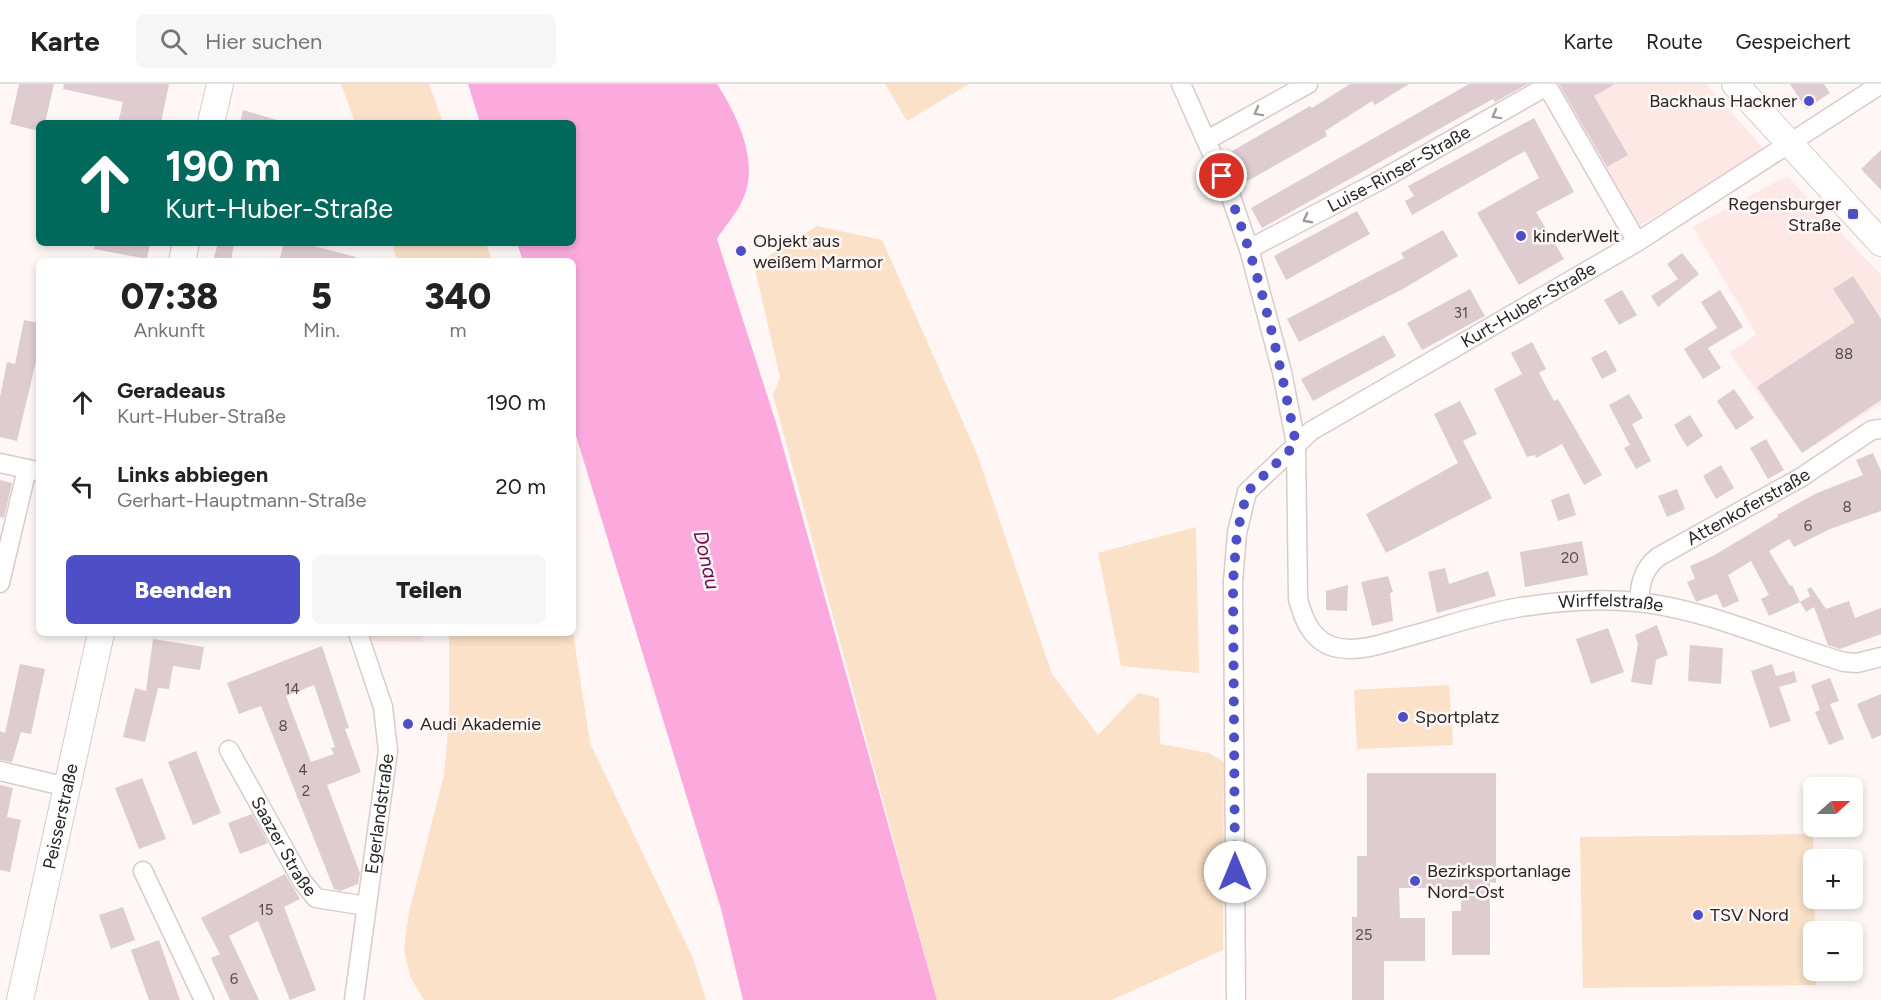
<!DOCTYPE html>
<html lang="de">
<meta charset="utf-8">
<style>
:root{--surface:#fff;--page:#f6f6f6;--text:#222;--muted:#767676;--line:#e0e0e0;--accent:#4e4fc6}
body{margin:0;font-family:Figtree,sans-serif;background:var(--page);color:var(--text);height:100vh;display:flex;flex-direction:column;font-size:22px;white-space:nowrap}
*{box-sizing:border-box;margin:0}
p{font-size:20px;color:var(--muted)}
.icon{flex:none;width:33px;height:33px;fill:none;stroke:currentColor;stroke-width:2;stroke-linecap:round;stroke-linejoin:round}
.map{position:relative;flex:1;overflow:hidden}
.drawer{position:absolute;left:36px;top:174px;width:540px;height:378px;display:flex;flex-direction:column;background:var(--surface);border-radius:9px;box-shadow:0 3px 9px #0003}
.drawer>*{flex:none}
.banner{position:absolute;left:36px;top:36px;width:540px;height:126px;border-radius:9px;box-shadow:0 3px 9px #0003;background:#00695c;color:#fff;overflow:hidden}
.needle{width:39px;rotate:69deg}
.tools{position:absolute;left:1803px;top:693px;display:grid;gap:12px}
.tools a{display:grid;place-items:center;width:60px;height:60px;border-radius:9px;background:var(--surface);box-shadow:0 3px 9px #0003;font-size:30px}
.pin{position:absolute;display:grid;place-items:center;width:51px;height:51px;color:#fff;margin:-26px;border:3px solid #fff;border-radius:50%;box-shadow:0 2px 6px #0007}
.me{position:absolute;width:66px;margin:-33px;rotate:0deg;stroke-linejoin:round;filter:drop-shadow(0 0 4px #0008)}
.turn{display:flex;align-items:center;gap:21px;height:126px;padding:0 30px;font-size:27px}
.turn .icon{width:78px;height:78px;stroke-width:2.5}
.turn b{display:block;font-size:42px;line-height:51px}
.eta{display:flex;justify-content:space-evenly;align-items:center;height:102px;text-align:center}
.eta b{font-size:36px;font-weight:800;line-height:42px}
.cta{display:flex;gap:12px;margin-top:auto;padding:12px 30px}
.cta a{flex:1;height:69px;border-radius:9px;background:var(--accent);color:#fff;font-size:24px;font-weight:800;line-height:69px;text-align:center}
.cta a+a{background:var(--page);color:var(--text)}
ul{padding:0;list-style:none}
li{display:flex;align-items:center;gap:18px;height:84px;padding:0 30px}
li div{flex:1}
li b{display:block;font-size:22px}
li em{font-style:normal}
header{display:flex;align-items:center;gap:36px;box-sizing:border-box;height:84px;padding:0 30px;background:var(--surface);border-bottom:2px solid var(--line)}
header strong{font-size:28px}
nav{display:flex;gap:33px;margin-inline-start:auto;font-size:21px}
.search{width:420px;height:54px;background:var(--page);display:flex;align-items:center;gap:15px;box-sizing:border-box;padding:0 21px;border-radius:9px;color:var(--muted);font-size:22px}
.map>svg:first-child{display:block}
.built{fill:#fee8e6}
.green{fill:#fae1c8}
.water{fill:#fcaade}
.building{fill:#deccd0;fill-rule:evenodd}
.lines{fill:none;stroke-linecap:round;stroke-linejoin:round}
.street-casing{stroke:#dbcac8;stroke-width:21}
.secondary-casing{stroke:#dbcac8;stroke-width:28}
.street{stroke:#fff;stroke-width:18}
.secondary{stroke:#fff;stroke-width:26}
.oneway{stroke:#a09c9c}
.route{stroke:#4e4fc6;stroke-width:10;stroke-dasharray:0 18}
.poi-dot{fill:#4e4fc6;stroke:#fef7f6;stroke-width:2}
.labels{text-anchor:middle;stroke-width:5;stroke-linejoin:round;paint-order:stroke}
.number-label{font-size:15px;fill:#584e4f}
.poi-label{font-size:18px;fill:#2b2424;stroke:#fef7f6;text-anchor:start}
.street-label{font-size:18px;fill:#2b2424;stroke:#fef7f6}
.water-label{font-size:20px;font-style:italic;fill:#6b0c53;stroke:#fef7f6}
</style>
<header>
<strong>Karte</strong>
<div class="search"><svg class="icon" aria-label="search" viewBox="0 0 24 24"><circle cx="10" cy="10" r="6"/><path d="M15 15l6 6"/></svg>Hier suchen</div>
<nav><a>Karte</a><a>Route</a><a>Gespeichert</a></nav>
</header>
<div class="map">
<svg width="1881" height="916" viewBox="0 0 1881 916">
<rect width="100%" height="100%" fill="#fef7f6"/>
<path class="built" d="M1555 0H1706L1765 66 1638 143Z
M1787 92 1881 191V320L1802 369 1729 269 1756 250 1693 143Z
M367 549H423V558L371 557Z"/>
<path class="green" d="M341 0H429L443 39H355Z
M885 0H969L907 37Z
M817 142 882 156 977 370 1052 590 1098 651 1138 609 1159 614 1160 660 1209 669 1224 678 1223 866 1112 916H937L773 311 780 293 754 181Z
M392 159H486L492 177H397Z
M1196 443 1199 589 1121 582 1098 469Z
M449 549H573L590 659 693 874 706 916H424L410 892 404 865 409 828 444 691 449 638Z
M1449 601 1453 661 1357 665 1354 606Z
M1813 750 1816 901 1583 904 1580 753Z"/>
<path class="water" d="M468 0H717C737 31 760 78 743 115 737 129 725 142 717 155L778 345 937 916H743L721 825 573 342V177H523L517 159H573V39H480Z"/>
<path class="building" d="M19 0H54L45 39H39V47L10 40Z
M64 0H169L161 39H118L123 18 63 5Z
M1350 0H1409L1375 21 1372 17 1325 47 1327 52 1244 99 1227 70 1310 22 1312 24Z
M1469 0H1528L1495 18 1493 15 1262 144 1251 124Z
M1559 0H1615L1594 12 1628 71 1607 83Z
M1790 0H1824L1830 9 1806 25Z
M243 26 277 36V39H240Z
M1534 34 1574 108 1536 128 1564 175 1519 201 1477 129 1539 94 1525 67 1412 131 1405 117 1414 112 1408 102Z
M1881 66V106L1861 85Z
M1357 127 1370 150 1286 196 1274 172Z
M1443 146 1458 172 1403 205 1299 258 1287 235 1404 174 1401 169Z
M95 159H150L147 175 94 165Z
M218 159H234L231 177H213Z
M284 159H302L356 173 355 177H279Z
M1682 169 1699 190 1658 223 1651 212 1678 195 1667 180Z
M1853 192 1881 235V316L1802 369 1757 303 1855 238 1833 205Z
M1470 205 1485 232 1422 266 1407 239Z
M1622 206 1637 231 1619 241 1604 216Z
M1720 206 1743 243 1708 264 1721 284 1703 295 1684 265 1717 244 1701 218Z
M24 236 39 239V265L17 357 0 353V313L7 278 15 280Z
M1384 251 1396 272 1313 317 1301 295Z
M1532 258 1546 285 1539 289 1554 317 1558 315 1602 391 1584 401 1562 360 1536 374 1535 371 1527 373 1494 305 1522 290 1511 269Z
M1606 266 1617 287 1602 295 1591 274Z
M1734 305 1754 334 1736 346 1717 317Z
M1629 310 1643 334 1632 340 1651 377 1636 385 1624 364 1630 361 1609 321Z
M1460 317 1477 350 1463 357 1492 414 1386 469 1366 430 1458 379 1434 330Z
M1690 331 1703 352 1687 363 1674 341Z
M1766 355 1784 386 1768 395 1750 364Z
M1873 369 1881 387V427L1830 445 1794 463 1789 455 1769 467 1790 502 1792 501 1800 518 1769 532 1761 515 1769 511 1751 477 1728 491 1739 517 1723 524 1717 510 1696 518 1687 498 1695 495 1690 482 1713 472 1778 433 1777 431 1817 409 1863 391 1856 376Z
M1721 381 1734 404 1716 415 1703 392Z
M0 396 12 399 4 434 0 433Z
M1677 405 1685 425 1667 433 1658 412Z
M1569 409 1576 431 1558 437 1551 416Z
M1582 457 1588 491 1525 503 1520 468Z
M1445 484 1449 500 1488 487 1496 512 1437 529 1428 488Z
M1388 492 1393 508 1390 509 1393 537 1372 542 1361 498Z
M1348 501 1347 527 1326 526V507Z
M1811 503 1826 525 1849 517 1855 534 1881 524V550L1840 565 1828 561 1814 523 1806 528 1800 518 1810 512 1807 505Z
M1657 541 1668 571 1656 576 1652 601 1631 598 1638 560 1635 551Z
M1608 544 1624 588 1591 600 1576 555Z
M153 555 204 563 200 586 173 582 169 605 158 604 145 658 123 653 135 604 146 607Z
M1690 561 1723 564 1721 600 1688 597Z
M322 562 349 644 345 645 361 688 327 701 360 789 358 800 340 807 334 805 261 622 239 630 227 599ZM314 601 335 663 331 664 334 670 311 678 286 612Z
M20 580 45 585 31 650 21 648 12 678 0 676V647L5 649Z
M1772 580 1776 592 1794 587 1797 598 1779 603 1791 637 1770 644 1751 587Z
M1830 594 1839 617 1830 620 1844 655 1829 661 1815 628 1820 626 1811 601Z
M1881 610V651L1872 655 1857 620Z
M196 667 221 729 193 741 168 678Z
M1367 689H1496V799L1490 798V871H1452V827H1461V804H1399L1400 834H1425V877H1384V916H1352V833H1357V772H1367Z
M142 694 166 755 139 765 115 704Z
M0 701 13 704 7 733 21 736 10 788 0 786Z
M252 730 268 759 240 770 228 739Z
M285 790 300 815 284 823 316 906 290 916 258 837 229 852 259 916H230L211 874 220 870 201 834Z
M123 823 135 856 111 865 99 831Z
M159 856 180 916H149L131 866Z"/>
<g class="lines">
<g class="street-casing">
<g id="street">
<path id="s1" d="M1181 0 1230 110 1249 165 1282 288 1296 360 1298 515C1304 538 1314 560 1339 564 1363 568 1387 558 1410 552 1447 542 1483 529 1521 523 1559 517 1600 514 1638 518 1709 526 1776 558 1844 578L1857 579 1881 573"/>
<path d="M1546 0 1637 158"/>
<path d="M1207 56 1308 0"/>
<path id="s2" d="M1249 165 1377 98 1547 2"/>
<path d="M0 379 37 387"/>
<path d="M0 499 27 385"/>
<path id="s3" d="M1639 518C1640 499 1643 485 1658 473L1800 394 1872 346 1881 345"/>
<path id="s4" d="M229 666 302 797 316 814 366 822"/>
<path d="M0 687 67 703"/>
<path d="M143 787 204 916"/>
<path id="s5" d="M354 916 388 667 383 623 358 549"/>
<path id="s6" d="M1236 916 1233 498 1237 449 1247 408 1311 347 1637 158 1881 0"/>
</g>
</g>
<g class="secondary-casing">
<g id="secondary">
<path d="M1735 0 1881 159"/>
<path d="M211 39 220 0"/>
<path d="M182 177 186 159"/>
<path id="s7" d="M20 916 101 549"/>
</g>
</g>
<use href="#street" class="street"/>
<use href="#secondary" class="secondary"/>
</g>
<defs><path id="oneway-chevron" d="M-2-3.5L2.5 0L-2 3.5" fill="none" stroke-width="1.6" stroke-linecap="round" stroke-linejoin="round" transform="scale(1.5)"/></defs>
<g class="oneway">
<use href="#oneway-chevron" transform="translate(1258 28) rotate(151)"/>
<use href="#oneway-chevron" transform="translate(1496 31) rotate(151)"/>
<use href="#oneway-chevron" transform="translate(1307 135) rotate(152)"/>
</g>
<g class="lines">
<path class="route" d="M1222 92C1258 178 1278 269 1296 360L1247 408 1237 449 1233 498 1235 788"/>
</g>
<g class="poi-dot">
<circle cx="1809" cy="17" r="6"/>
<rect x="1847" y="124" width="12" height="12" rx="3"/>
<circle cx="1521" cy="152" r="6"/>
<circle cx="741" cy="167" r="6"/>
<circle cx="1403" cy="633" r="6"/>
<circle cx="408" cy="640" r="6"/>
<circle cx="1415" cy="797" r="6"/>
<circle cx="1698" cy="831" r="6"/>
</g>
<g class="labels">
<g class="number-label">
<text x="1461" y="234">31</text>
<text x="1844" y="275">88</text>
<text x="1847" y="428">8</text>
<text x="1808" y="447">6</text>
<text x="1570" y="479">20</text>
<text x="292" y="610">14</text>
<text x="283" y="647">8</text>
<text x="303" y="691">4</text>
<text x="306" y="712">2</text>
<text x="266" y="831">15</text>
<text x="1364" y="856">25</text>
<text x="234" y="900">6</text>
</g>
<g class="poi-label">
<text x="1797" y="23" text-anchor="end">Backhaus Hackner</text>
<text x="1841" y="126" text-anchor="end">Regensburger<tspan x="1841" dy="21">Straße</tspan></text>
<text x="1533" y="158">kinderWelt</text>
<text x="753" y="163">Objekt aus<tspan x="753" dy="21">weißem Marmor</tspan></text>
<text x="1415" y="639">Sportplatz</text>
<text x="420" y="646">Audi Akademie</text>
<text x="1427" y="793">Bezirksportanlage<tspan x="1427" dy="21">Nord-Ost</tspan></text>
<text x="1710" y="837">TSV Nord</text>
</g>
<g class="street-label">
<text dy="6" stroke="none"><textPath href="#s2" startOffset="170">Luise-Rinser-Straße</textPath></text>
<text dy="6" stroke="none"><textPath href="#s6" startOffset="849">Kurt-Huber-Straße</textPath></text>
<text dy="6" stroke="none"><textPath href="#s3" startOffset="154">Attenkoferstraße</textPath></text>
<text dy="6" stroke="none"><textPath href="#s1" startOffset="880">Wirffelstraße</textPath></text>
<text dy="6" stroke="none"><textPath href="#s5" startOffset="188">Egerlandstraße</textPath></text>
<text dy="6" stroke="none"><textPath href="#s7" startOffset="188">Peisserstraße</textPath></text>
<text dy="6" stroke="none"><textPath href="#s4" startOffset="111">Saazer Straße</textPath></text>
</g>
<g class="water-label">
<text transform="translate(707 476) rotate(77)" y="7">Donau</text>
</g>
</g>
</svg>
<div class="tools">
<a><svg class="needle" viewBox="-14 -14 28 28"><path d="M0-13l5 13h-10z" fill="#e53935"/><path d="M0 13l5-13h-10z" fill="#767676"/></svg></a>
<a>+</a>
<a>−</a>
</div>
<div class="pin" style="left:1222px;top:92px;background:#d93025"><svg class="icon" aria-label="arrive" viewBox="0 0 24 24"><path d="M6 21V4h12l-3 4 3 4H6"/></svg></div>
<svg class="me" style="left:1235px;top:788px" viewBox="-20 -20 40 40"><circle r="19" fill="#fff"/><path d="M0-13L10 11 0 6-10 11z" fill="#4e4fc6"/></svg>
<div class="banner">
<div class="turn"><svg class="icon" aria-label="ahead" viewBox="0 0 24 24"><path d="M12 20V5M6 11l6-6 6 6"/></svg><div><b>190 m</b>Kurt-Huber-Straße</div></div>
</div>
<section class="drawer">
<div class="eta">
<div><b>07:38</b><p>Ankunft</p></div>
<div><b>5</b><p>Min.</p></div>
<div><b>340</b><p>m</p></div>
</div>
<ul>
<li><svg class="icon" aria-label="ahead" viewBox="0 0 24 24"><path d="M12 20V5M6 11l6-6 6 6"/></svg><div><b>Geradeaus</b><p>Kurt-Huber-Straße</p></div><em>190 m</em></li>
<li><svg class="icon" aria-label="left" viewBox="0 0 24 24"><path d="M17 20v-9H6M10 6l-5 5 5 5"/></svg><div><b>Links abbiegen</b><p>Gerhart-Hauptmann-Straße</p></div><em>20 m</em></li>
</ul>
<div class="cta"><a>Beenden</a><a>Teilen</a></div>
</section>
</div>
